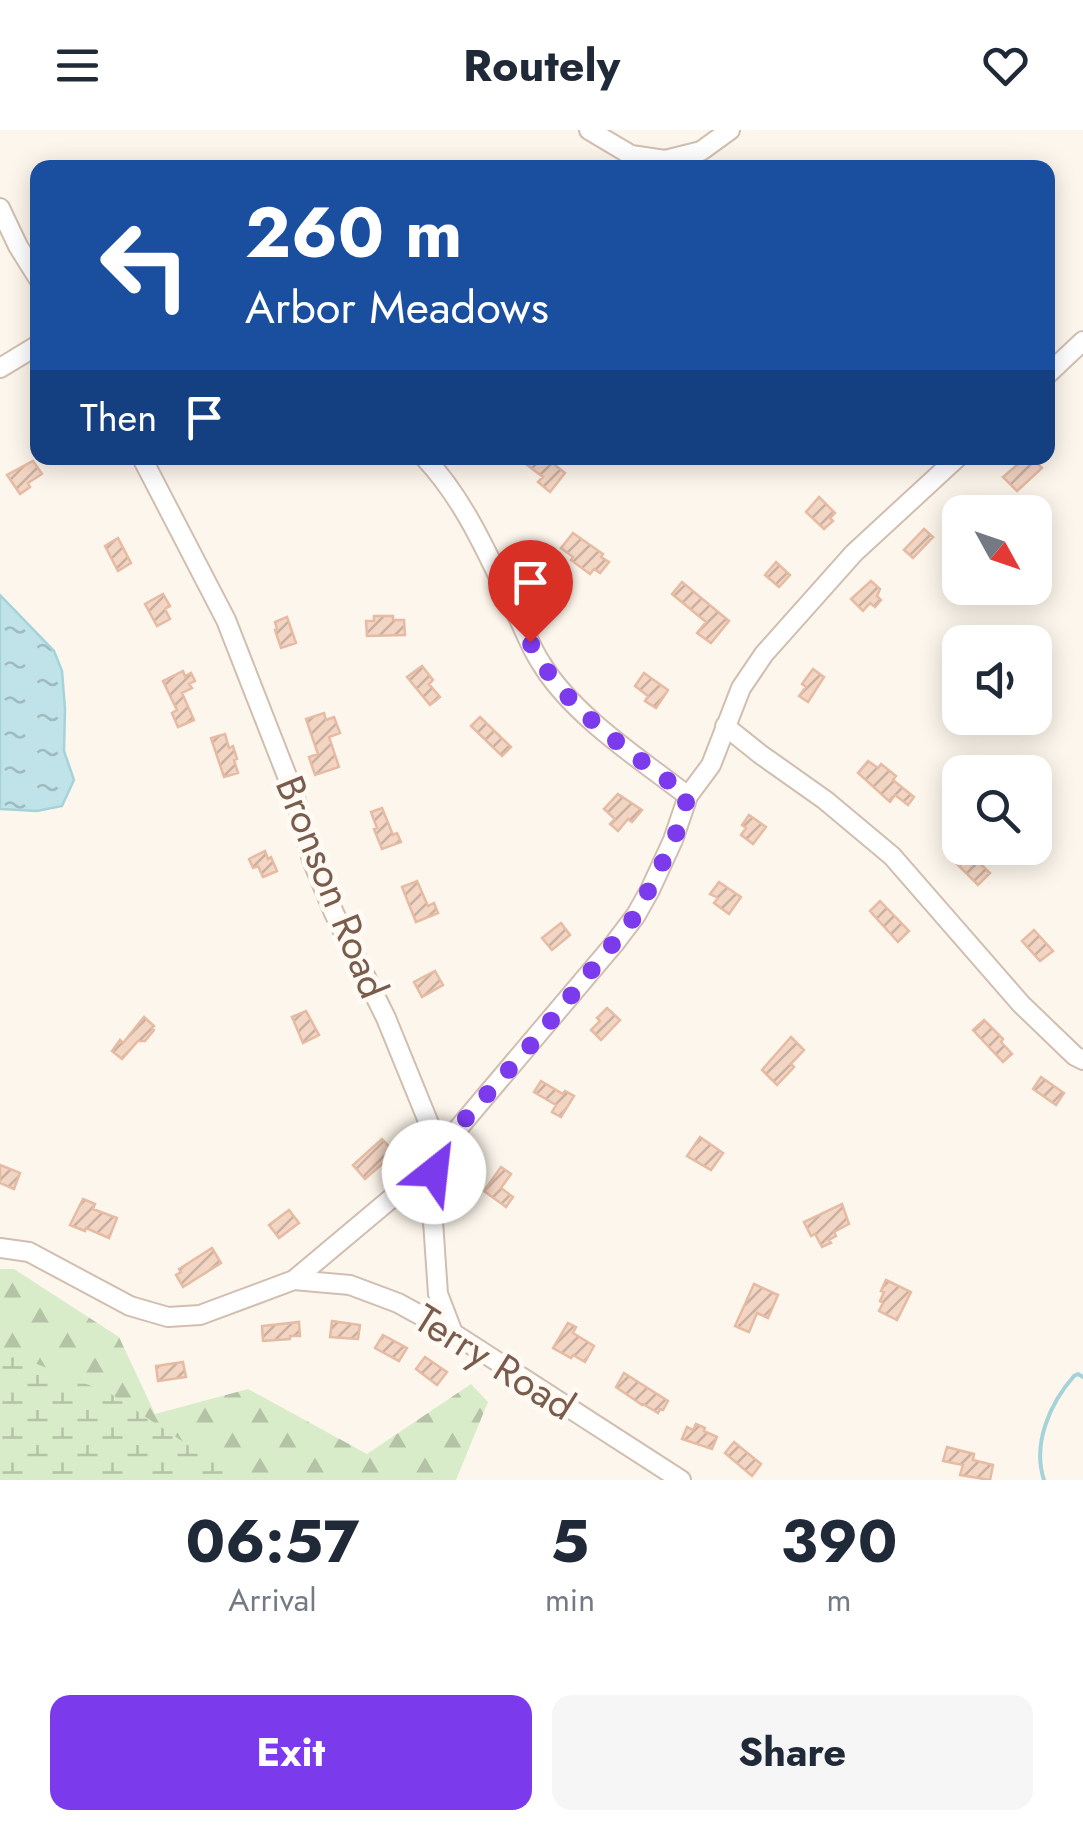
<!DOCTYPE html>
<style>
:root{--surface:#fff;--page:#f6f6f7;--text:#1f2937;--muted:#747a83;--accent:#7c3aed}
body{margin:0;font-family:Jost,sans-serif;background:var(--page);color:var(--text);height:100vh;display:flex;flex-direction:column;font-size:38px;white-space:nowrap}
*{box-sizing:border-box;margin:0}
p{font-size:32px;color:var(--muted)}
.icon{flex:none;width:55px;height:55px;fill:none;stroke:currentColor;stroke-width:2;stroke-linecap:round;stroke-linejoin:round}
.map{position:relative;height:1350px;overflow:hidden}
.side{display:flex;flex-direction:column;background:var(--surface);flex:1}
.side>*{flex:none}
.banner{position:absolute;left:30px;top:30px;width:1025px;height:305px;border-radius:20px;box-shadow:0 5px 25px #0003;background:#1a4fa0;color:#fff;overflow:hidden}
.needle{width:65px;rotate:130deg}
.fabs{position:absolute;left:942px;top:365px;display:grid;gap:20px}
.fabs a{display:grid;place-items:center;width:110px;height:110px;border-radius:20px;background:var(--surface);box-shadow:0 5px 25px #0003;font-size:50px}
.pin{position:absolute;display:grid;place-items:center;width:85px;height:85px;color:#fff;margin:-102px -42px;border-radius:50% 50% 50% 0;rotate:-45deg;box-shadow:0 0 10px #0007}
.pin .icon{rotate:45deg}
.me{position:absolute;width:110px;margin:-55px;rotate:29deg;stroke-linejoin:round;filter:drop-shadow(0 0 8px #0008)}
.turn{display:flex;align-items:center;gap:35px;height:210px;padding:0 50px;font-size:45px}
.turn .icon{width:130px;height:130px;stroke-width:2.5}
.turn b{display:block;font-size:70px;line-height:85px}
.then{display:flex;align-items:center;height:95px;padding:0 50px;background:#0003;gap:20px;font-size:38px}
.eta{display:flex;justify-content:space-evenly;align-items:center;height:170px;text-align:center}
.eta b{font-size:60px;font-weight:700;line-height:70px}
.cta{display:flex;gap:20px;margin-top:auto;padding:20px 50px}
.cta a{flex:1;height:115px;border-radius:20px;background:var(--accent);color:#fff;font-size:40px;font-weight:700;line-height:115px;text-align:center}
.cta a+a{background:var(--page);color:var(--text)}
header{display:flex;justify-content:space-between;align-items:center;height:130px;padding:0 50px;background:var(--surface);font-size:45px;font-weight:700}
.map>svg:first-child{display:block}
.forest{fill:url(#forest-firs)}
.wetland{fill:url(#wetland-marsh)}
.water{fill:url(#water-ripples);stroke:#a5d3da;stroke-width:2.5}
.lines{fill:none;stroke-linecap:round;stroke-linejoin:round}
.stream{stroke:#a5d3da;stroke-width:4}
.building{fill:url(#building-hatch);stroke:#e6bba3;stroke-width:2.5}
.minor-casing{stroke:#d1beb0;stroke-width:22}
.minor{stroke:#fff;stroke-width:18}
.route{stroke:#7c3aed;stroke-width:18;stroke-dasharray:0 32.4}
.labels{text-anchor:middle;stroke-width:10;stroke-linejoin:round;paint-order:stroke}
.street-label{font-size:40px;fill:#7a5c4d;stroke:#fffaf3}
</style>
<header><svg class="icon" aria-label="menu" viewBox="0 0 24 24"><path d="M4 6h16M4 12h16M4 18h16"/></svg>Routely<svg class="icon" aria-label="heart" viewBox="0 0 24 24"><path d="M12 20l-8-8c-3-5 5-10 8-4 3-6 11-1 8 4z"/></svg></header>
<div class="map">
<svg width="1083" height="1350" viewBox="0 0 1083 1350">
<defs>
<pattern id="forest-firs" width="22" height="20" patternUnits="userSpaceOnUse" patternTransform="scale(2.5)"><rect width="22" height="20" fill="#d8ecc9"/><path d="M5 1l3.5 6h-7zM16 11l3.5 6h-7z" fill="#b4c2a5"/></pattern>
<pattern id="wetland-marsh" width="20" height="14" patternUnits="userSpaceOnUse" patternTransform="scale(2.5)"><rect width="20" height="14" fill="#d8ecc9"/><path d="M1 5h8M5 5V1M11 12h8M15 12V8" fill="none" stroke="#b4c2a5"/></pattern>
<pattern id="water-ripples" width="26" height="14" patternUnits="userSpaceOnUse" patternTransform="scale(2.5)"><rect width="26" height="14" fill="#bfe3e8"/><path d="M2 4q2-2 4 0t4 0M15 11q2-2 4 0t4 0" fill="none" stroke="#a0bbbe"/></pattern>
<pattern id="building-hatch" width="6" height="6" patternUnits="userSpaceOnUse" patternTransform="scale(2.5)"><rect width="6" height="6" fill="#f3d5c3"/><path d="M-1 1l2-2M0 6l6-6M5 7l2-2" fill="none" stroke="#cab0a1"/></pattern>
</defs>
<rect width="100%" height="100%" fill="#fdf6ec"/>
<path class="forest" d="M0 1139H14L119 1207 155 1284 248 1259 367 1324 471 1254 488 1272 456 1350H0Z"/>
<path class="wetland" d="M0 1219 111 1264 241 1350H0Z"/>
<path class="water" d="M0 465 54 521 62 541 65 579 64 621 74 650 62 676 37 681 0 679Z"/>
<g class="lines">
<path class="stream" d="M1044 1350C1032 1314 1050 1273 1074 1246L1078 1244 1083 1247"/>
</g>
<path class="building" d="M518 328H546L565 343 550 362 538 352 543 347Z
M1025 328H1032L1042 338 1017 361 1003 347Z
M33 331 42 344 28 353 30 357 20 364 7 345Z
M819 367 835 383 830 388 833 391 824 399 806 382Z
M924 399 933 407 913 428 904 420Z
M573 403 603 424 601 427 609 432 600 443 594 439 590 444 571 430 573 427 561 418Z
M118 408 131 433 118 441 105 416Z
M776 432 790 445 779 457 765 445Z
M871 451 880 459 877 466 881 470 875 477 870 473 863 481 851 469Z
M682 452 729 491 711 513 697 503 706 492 672 464Z
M163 464 170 476 165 479 170 489 157 496 145 474Z
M374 486H393V490H404L405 505 367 506 366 491H374Z
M287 487 296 513 281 518 275 500 277 499 275 492Z
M422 536 433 550 429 554 440 567 430 575 407 547Z
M813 539 824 547 808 572 799 566 806 557 802 554Z
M183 541 185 546 191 543 195 551 189 554 192 558 182 563 194 590 178 597 172 583 177 580 163 551Z
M644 543 668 560 656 578 645 571 648 566 635 556Z
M324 583 326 590 334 587 340 603 329 607 339 637 315 645 309 627 318 624 306 589Z
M480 587 511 617 502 626 471 596Z
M225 604 229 618 233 616 237 629 234 630 238 643 224 647 211 608Z
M868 631 878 638 881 634 896 646 893 650 914 667 908 675 895 665 890 672 858 643Z
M618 664 642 680 632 692 628 689 618 701 610 694 615 689 604 679Z
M382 678 393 705 397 703 401 712 382 719 374 699 377 698 371 682Z
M749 685 766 697 753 714 741 705 746 698 742 695Z
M958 718H977L970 724 990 743 978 755 949 726Z
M265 721 268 729 271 727 277 741 263 747 258 736 253 738 249 729Z
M417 751 428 776 434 773 438 783 416 792 402 757Z
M719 752 741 767 729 784 714 773 718 768 710 764Z
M880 771 909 801 898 812 870 781Z
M561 793 570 805 552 820 542 808Z
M1034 800 1053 821 1040 831 1022 811Z
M435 841 443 855 422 867 414 852Z
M607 878 620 890 601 910 591 900 600 891 597 888Z
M306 881 319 905 303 913 292 887Z
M144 887 154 896 152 898 154 900 145 911H138L122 929 112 921 120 910 123 913Z
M984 890 1003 909 1001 912 1012 924 1003 932 973 900Z
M791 907 804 920 791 934 794 937 777 955 762 940Z
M1041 947 1064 963 1056 975 1033 959Z
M541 951 563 964 565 961 574 966 561 987 552 982 556 975 534 962Z
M700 1007 723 1023 711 1040 687 1026Z
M382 1009 395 1023 365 1049 353 1035Z
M0 1035 20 1043 14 1059 0 1053Z
M501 1037 511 1044 501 1058 513 1067 506 1077 484 1061Z
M83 1069 95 1074 93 1079 117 1088 109 1108 86 1098 85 1101 70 1095Z
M842 1074 849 1094 834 1102 836 1106 829 1110 831 1113 822 1117 815 1104 811 1106 804 1092Z
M289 1080 299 1093 279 1108 269 1095Z
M212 1118 221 1133 183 1157 176 1145 181 1142 179 1139Z
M886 1150 911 1162 897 1190 879 1181 883 1173 880 1171 884 1162 881 1161Z
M754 1154 778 1165 768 1188 757 1183 749 1202 735 1196Z
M332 1191 360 1195 358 1209 330 1207Z
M299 1192 300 1206H290V1209L263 1211 262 1196Z
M568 1193 576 1197 573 1203 594 1216 585 1232 573 1225 571 1228 553 1218Z
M383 1205 407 1218 399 1231 375 1218Z
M425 1227 447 1242 437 1255 416 1239Z
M183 1232 186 1247 158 1251 156 1236Z
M624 1243 668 1271 663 1280 660 1279 658 1283 643 1274 642 1275 616 1257Z
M696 1294 705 1298 704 1301 717 1307 712 1319 682 1309 687 1297 693 1300Z
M734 1312 761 1334 752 1346 725 1323Z
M947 1317 974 1324 973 1330 993 1335 990 1350 960 1345 963 1335 943 1331Z"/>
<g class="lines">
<g class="minor-casing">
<path id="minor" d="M589 0 631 25 665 30 701 21 730 0
M0 78 18 116 38 148
M0 238 38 215
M1048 244 1083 211
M142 328 226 490 294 664 312 730 334 783 386 888 430 996 437 1021 431 1062 438 1164 453 1203
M425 328C467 373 490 430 517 485 525 501 531 518 541 533 572 585 640 629 688 666
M725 596 760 624 825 670 892 726 1021 874 1075 926 1083 930
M0 1118 29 1122 130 1176 168 1187 200 1185 294 1150 418 1046 614 814 636 785 650 760 673 710 688 666 711 635 741 558 764 524 854 423 957 328
M294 1150 350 1155 398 1173 453 1203 681 1350"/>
</g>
<use href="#minor" class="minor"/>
</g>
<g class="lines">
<path class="route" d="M434 1042 437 1021 537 908 636 785 674 710 688 666C630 621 563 579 530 512"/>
</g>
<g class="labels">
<g class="street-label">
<text transform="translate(332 757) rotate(68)" y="14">Bronson Road</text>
<text transform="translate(495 1232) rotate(32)" y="14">Terry Road</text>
</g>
</g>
</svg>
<div class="fabs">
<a><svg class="needle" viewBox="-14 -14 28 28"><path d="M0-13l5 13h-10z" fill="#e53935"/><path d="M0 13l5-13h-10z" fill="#747a83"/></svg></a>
<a><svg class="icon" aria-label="sound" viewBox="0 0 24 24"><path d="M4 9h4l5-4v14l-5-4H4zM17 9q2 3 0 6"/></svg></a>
<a><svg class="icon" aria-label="search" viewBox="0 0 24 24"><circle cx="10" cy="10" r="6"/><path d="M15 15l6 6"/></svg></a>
</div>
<div class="pin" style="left:530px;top:512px;background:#d93025"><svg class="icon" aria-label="arrive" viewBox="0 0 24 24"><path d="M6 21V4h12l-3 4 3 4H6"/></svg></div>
<svg class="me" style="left:434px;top:1042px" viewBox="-20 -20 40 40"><circle r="19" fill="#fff"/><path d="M0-13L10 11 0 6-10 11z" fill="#7c3aed"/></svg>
<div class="banner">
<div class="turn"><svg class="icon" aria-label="left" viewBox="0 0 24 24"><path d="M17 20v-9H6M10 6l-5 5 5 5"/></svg><div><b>260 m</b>Arbor Meadows</div></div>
<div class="then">Then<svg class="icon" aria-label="arrive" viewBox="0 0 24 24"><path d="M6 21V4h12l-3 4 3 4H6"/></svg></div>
</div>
</div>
<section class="side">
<div class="eta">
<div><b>06:57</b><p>Arrival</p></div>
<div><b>5</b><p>min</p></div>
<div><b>390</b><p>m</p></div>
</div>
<div class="cta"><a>Exit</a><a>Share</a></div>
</section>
